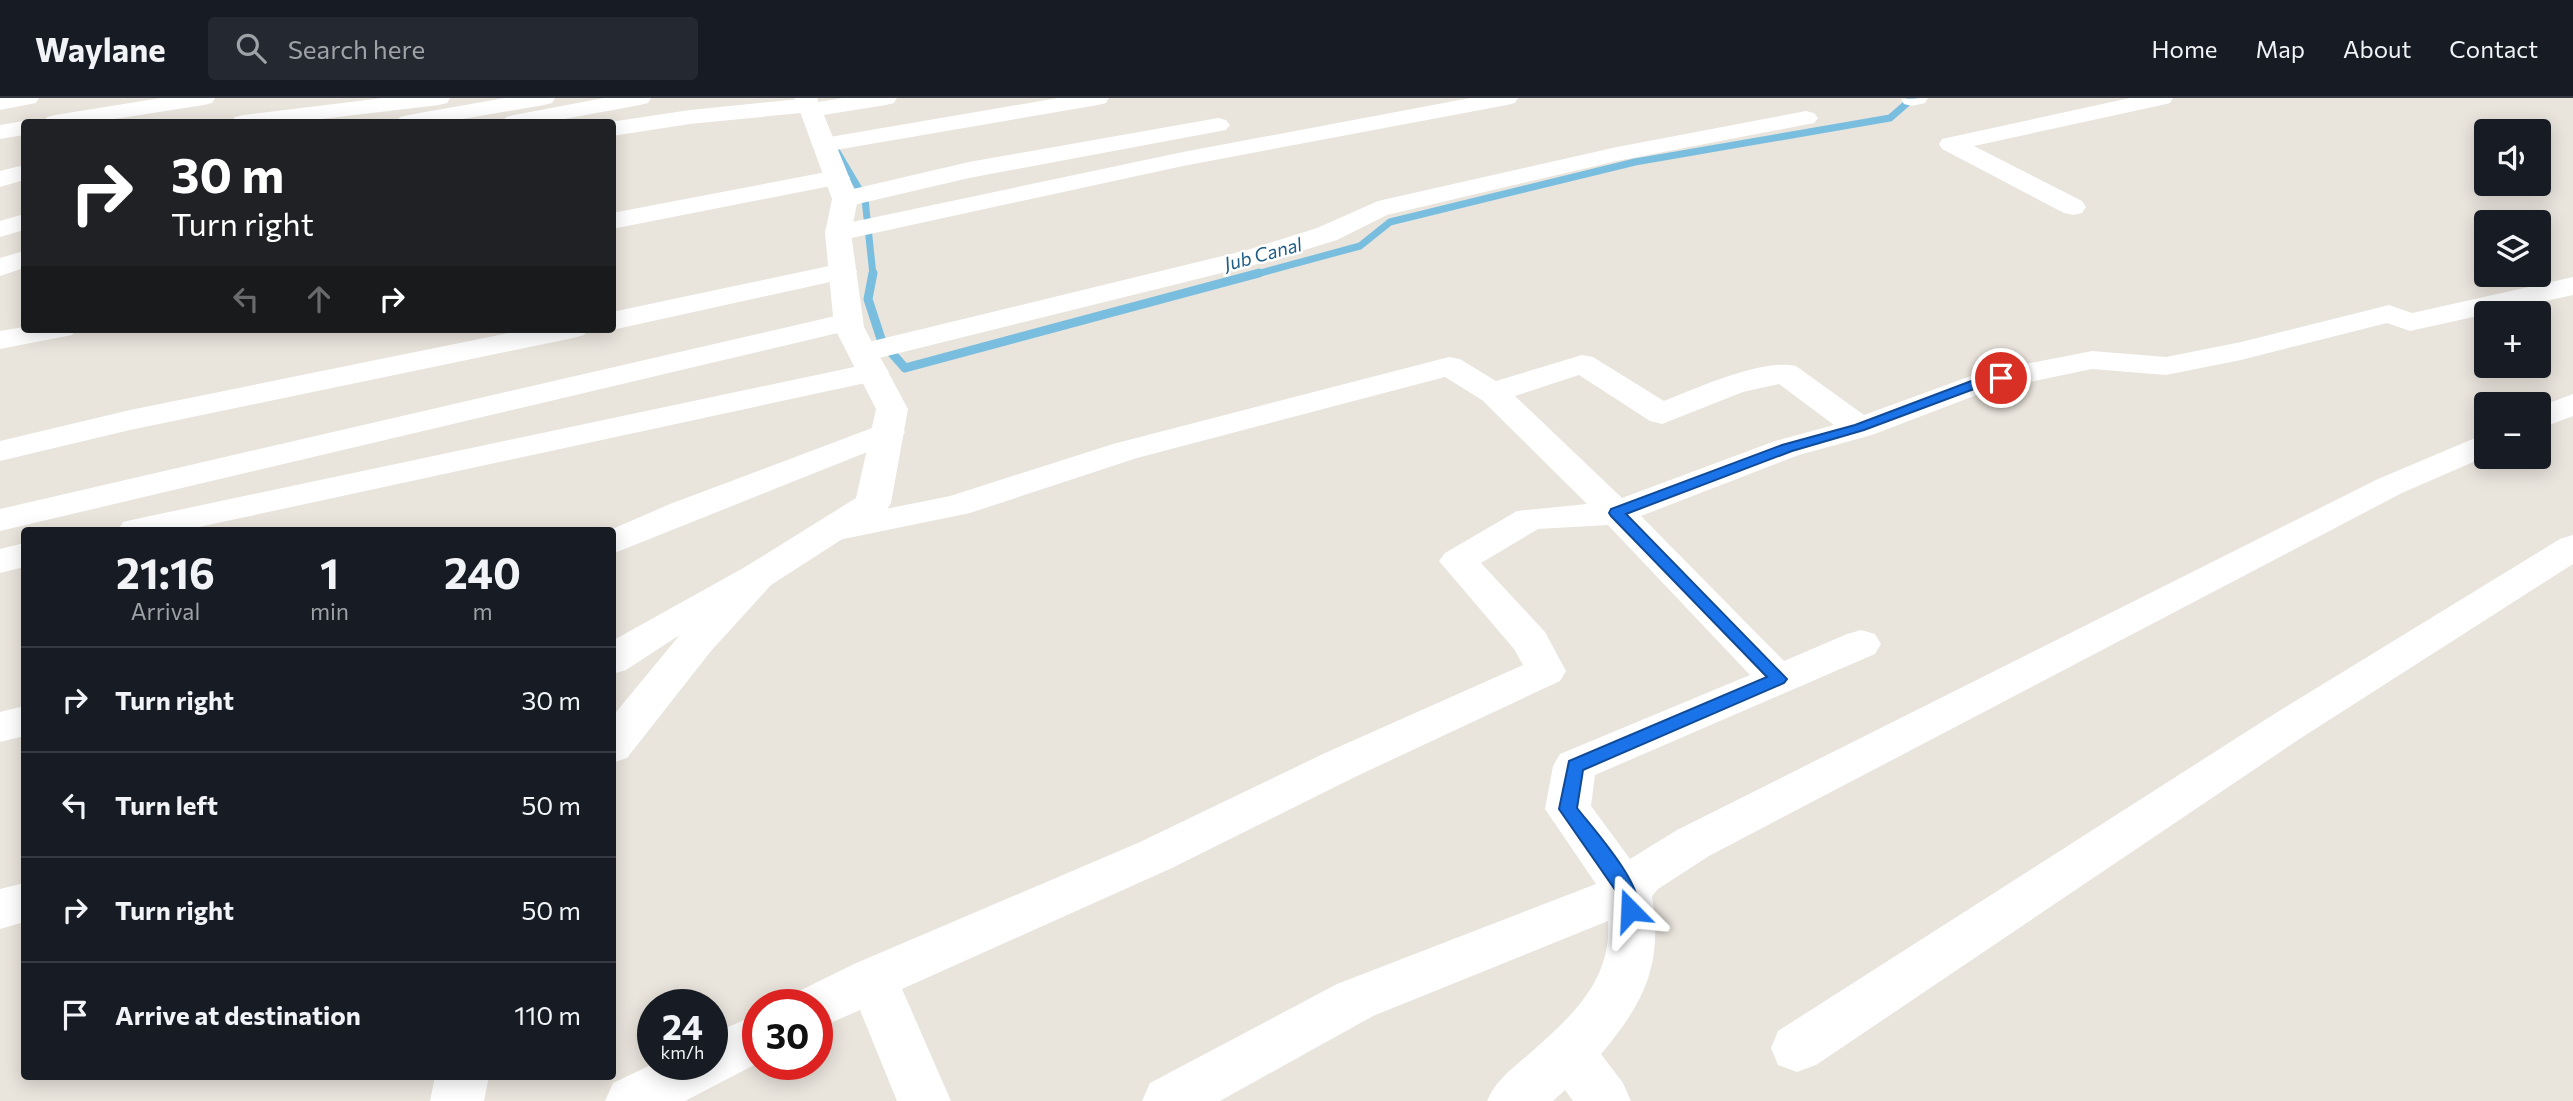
<!DOCTYPE html>
<meta charset="utf-8">
<style>
:root{--surface:#171b24;--page:#242831;--text:#f1f3f6;--muted:#9ea1a6;--line:#363941}
body{margin:0;font-family:Commissioner,sans-serif;background:var(--page);color:var(--text);height:100vh;display:flex;flex-direction:column;font-size:26px;white-space:nowrap}
*{box-sizing:border-box;margin:0}
p{font-size:23px;color:var(--muted)}
.icon{flex:none;width:38px;height:38px;fill:none;stroke:currentColor;stroke-width:2;stroke-linecap:round;stroke-linejoin:round}
.map{position:relative;flex:1;overflow:hidden}
.details{position:absolute;left:21px;top:429px;width:595px;height:553px;display:flex;flex-direction:column;background:var(--surface);border-radius:7px;box-shadow:0 4px 18px #0003}
.details>*{flex:none}
.top-card{position:absolute;left:21px;top:21px;width:595px;height:214px;border-radius:7px;box-shadow:0 4px 18px #0003;background:#202124;color:#fff;overflow:hidden}
.tools{position:absolute;left:2474px;top:21px;display:grid;gap:14px}
.tools a{display:grid;place-items:center;width:77px;height:77px;border-radius:7px;background:var(--surface);box-shadow:0 4px 18px #0003;font-size:35px}
.speed{position:absolute;left:637px;top:891px;display:flex;gap:14px;font-size:35px;font-weight:700;text-align:center}
.speed>*{display:grid;place-content:center;width:91px;height:91px;border-radius:50%;background:var(--surface);box-shadow:0 4px 18px #0003;line-height:1}
.speed small{font-size:18px;font-weight:400}
.speed .limit{border:10px solid #d22;background:#fff;color:#111}
.pin{position:absolute;display:grid;place-items:center;width:60px;height:60px;color:#fff;margin:-30px;border:4px solid #fff;border-radius:50%;box-shadow:0 2px 7px #0007}
.me{position:absolute;width:77px;margin:-38px;rotate:339deg;stroke-linejoin:round;filter:drop-shadow(0 0 5px #0008)}
.turn{display:flex;align-items:center;gap:24px;height:147px;padding:0 35px;font-size:32px}
.turn .icon{width:91px;height:91px;stroke-width:2.5}
.turn b{display:block;font-size:49px;line-height:60px}
.lanes{display:flex;align-items:center;height:66px;padding:0 35px;background:#0003;justify-content:center;gap:35px;direction:ltr}
.lanes .off{opacity:.35}
.eta{display:flex;justify-content:space-evenly;align-items:center;height:119px;text-align:center}
.eta b{font-size:42px;font-weight:700;line-height:49px}
ul{padding:0;list-style:none}
li{display:flex;align-items:center;gap:21px;height:105px;padding:0 35px;border-top:2px solid var(--line)}
li div{flex:1}
li b{display:block;font-size:26px}
li em{font-style:normal}
header{display:flex;align-items:center;gap:42px;box-sizing:border-box;height:98px;padding:0 35px;background:var(--surface);border-bottom:2px solid var(--line)}
header strong{font-size:33px}
nav{display:flex;gap:38px;margin-inline-start:auto;font-size:24px}
.search{width:490px;height:63px;background:var(--page);display:flex;align-items:center;gap:18px;box-sizing:border-box;padding:0 24px;border-radius:7px;color:var(--muted);font-size:26px}
.map>svg:first-child{display:block}
.lines{fill:none;stroke-linecap:round;stroke-linejoin:round}
.stream-far1{stroke:#7abedf;stroke-width:7}
.stream{stroke:#7abedf;stroke-width:9}
.minor{fill:#fff;fill-rule:evenodd}
.tertiary{fill:#fff;fill-rule:evenodd}
.route{fill:#1a73e8;stroke:#114b97;stroke-width:2}
.labels{text-anchor:middle;stroke-width:5;stroke-linejoin:round;paint-order:stroke}
.far-water-label{font-size:19px;font-style:italic;fill:#1d5c87;stroke:#fff}
</style>
<header>
<strong>Waylane</strong>
<div class="search"><svg class="icon" aria-label="search" viewBox="0 0 24 24"><circle cx="10" cy="10" r="6"/><path d="M15 15l6 6"/></svg>Search here</div>
<nav><a>Home</a><a>Map</a><a>About</a><a>Contact</a></nav>
</header>
<div class="map">
<svg width="2573" height="1003" viewBox="0 0 2573 1003">
<rect width="100%" height="100%" fill="#e9e4dc"/>
<g class="lines">
<path class="stream-far1" d="M836 52 865 101 873 177
M1253 177 1360 148 1390 124 1635 64 1890 20 1913 0"/>
<path class="stream" d="M873 175 868 201 882 244 905 270 1259 175"/>
<path class="minor" d="M0 0H39L36 5 0 12Z
M161 0H215L212 5 204 7 95 24H43L47 19 55 17Z
M383 0H450L447 5 439 7 296 24H231L235 19 243 17Z
M505 0H555L552 5 544 7 445 24H396L400 19 408 17Z
M604 0H651L648 5 640 7 548 24H502L506 19 514 17Z
M809 0 818 4 843 0H897L894 5 886 7 811 19 801 15 690 26 612 38V24H610L690 12Z
M1058 0H1109L1106 5 1098 7 824 54 815 52 812 47 815 42 824 40Z
M1470 0H1518L1515 5 1507 7 1183 68 838 143 828 141 825 135 828 129 838 127 1183 54Z
M1928 0 1925 5 1912 8 1904 6 1901 1Z
M2130 0H2173L2170 5 2162 7 1974 48 2082 103 2086 109 2082 115 2073 117 2064 115 1942 51 1939 46 1942 41 1951 39Z
M1806 13 1814 15 1818 20 1814 25 1617 63 1387 117 1337 142 1266 164 863 264 852 262 848 255 852 248 1247 152 1317 130 1378 103 1617 49Z
M1218 20 1226 22 1230 27 1226 32 969 80 845 109 836 107 832 101 836 95 969 64Z
M24 23 30 24H24V37L0 41V27Z
M24 67V82L0 89V73Z
M837 72 846 75 850 80 846 85 612 131V115Z
M24 116V132L0 139V123Z
M24 153V170L0 178V160Z
M843 165 853 167 857 173 853 179 612 232 608 231H612V214Z
M2573 179V197L2410 233 2387 225 2241 262 2166 277 2092 271 1987 293 1872 337 1799 357 1641 418 1784 563 1847 536 1861 532 1875 536 1881 546 1875 556 1595 677 1591 708 1630 761 1677 732 2378 381 2487 335V358L2402 395 1709 758 1658 791 1652 798C1663 866 1645 904 1601 956L1623 985 1631 1003H1573L1565 992 1553 1003H1487C1496 982 1512 971 1529 956 1571 919 1612 883 1608 823L1373 918 1220 1003H1142L1150 985 1337 886 1596 786 1545 711 1553 668 1560 656 1750 577 1608 427 1538 431 1481 465 1545 534 1566 573 1560 583 1355 679 1172 770 902 891 951 1003H897L860 912 817 931V906H793L799 893 854 866 1140 744 1325 655 1523 567 1514 551 1439 463 1445 455 1517 413 1587 406 1482 302 1445 279 1137 360 970 415 829 444 816 441 811 433 816 425 950 398 1113 346 1449 259 1460 261 1496 283 1582 257 1593 259 1664 303C1697 290 1763 260 1796 268L1864 317 1979 275 2092 253 2166 259 2241 244 2389 207 2412 215ZM1579 277 1650 323 1662 326 1743 294 1779 286 1834 327 1775 343 1622 400 1515 298Z
M848 215 859 218 863 224 859 230 0 433V411Z
M24 229V231H76L72 237 0 251V233Z
M529 231H588L584 237 573 240 130 332 0 363V343L130 312Z
M873 265 884 267 889 274 884 281 185 432H118L123 424 136 421Z
M2573 296V318L2539 331V309Z
M888 324 900 327 905 334 900 341 612 456V432H610L670 406Z
M2573 437V466L2301 640 1816 967 1797 974 1778 967 1771 950 1778 933 2271 618 2560 441Z
M24 445V469L0 475V451Z
M758 466 771 469 777 478 771 487 675 540 626 572 612 576V543L745 469Z
M24 608V638L0 644V614Z
M24 785V824L0 831V791Z
M758 916V965L685 1003H605L613 985 653 966H712V936Z"/>
<path class="tertiary" d="M795 0H817L858 101 851 135 864 229 908 311 891 405 886 413 771 487 711 553 627 660 612 665V619L683 533 745 469 856 400 876 311 834 229 825 135 832 101Z
M435 978H489L484 1003H430Z"/>
</g>
<path class="route" d="M2001 276 2008 280 2006 283 1982 288 1864 332 1792 353 1626 416 1787 581 1784 585 1583 672 1577 710C1593 731 1650 793 1637 818L1630 821 1623 818 1618 796 1559 711 1569 663 1767 579 1611 418 1609 415 1611 411 1782 347 1855 327 1974 282Z"/>
<g class="labels">
<g class="far-water-label">
<text transform="translate(1263 156) rotate(-15)" y="7">Jub Canal</text>
</g>
</g>
</svg>
<div class="tools">
<a><svg class="icon" aria-label="sound" viewBox="0 0 24 24"><path d="M4 9h4l5-4v14l-5-4H4zM17 9q2 3 0 6"/></svg></a>
<a><svg class="icon" aria-label="layers" viewBox="0 0 24 24"><path d="M12 4l9 5-9 5-9-5zM3 14l9 5 9-5"/></svg></a>
<a>+</a>
<a>−</a>
</div>
<div class="speed"><div>24<small>km/h</small></div><div class="limit">30</div></div>
<div class="pin" style="left:2001px;top:280px;background:#d93025"><svg class="icon" aria-label="arrive" viewBox="0 0 24 24"><path d="M6 21V4h12l-3 4 3 4H6"/></svg></div>
<svg class="me" style="left:1630px;top:812px" viewBox="-20 -20 40 40"><path d="M0-17L14 15 0 8-14 15z" fill="#1a73e8" stroke="#fff" stroke-width="4"/></svg>
<div class="top-card">
<div class="turn"><svg class="icon" aria-label="right" viewBox="0 0 24 24"><path d="M7 20v-9h11M14 6l5 5-5 5"/></svg><div><b>30 m</b>Turn right</div></div>
<div class="lanes"><svg class="icon off" aria-label="left" viewBox="0 0 24 24"><path d="M17 20v-9H6M10 6l-5 5 5 5"/></svg><svg class="icon off" aria-label="ahead" viewBox="0 0 24 24"><path d="M12 20V5M6 11l6-6 6 6"/></svg><svg class="icon" aria-label="right" viewBox="0 0 24 24"><path d="M7 20v-9h11M14 6l5 5-5 5"/></svg></div>
</div>
<section class="details">
<div class="eta">
<div><b>21:16</b><p>Arrival</p></div>
<div><b>1</b><p>min</p></div>
<div><b>240</b><p>m</p></div>
</div>
<ul>
<li><svg class="icon" aria-label="right" viewBox="0 0 24 24"><path d="M7 20v-9h11M14 6l5 5-5 5"/></svg><div><b>Turn right</b></div><em>30 m</em></li>
<li><svg class="icon" aria-label="left" viewBox="0 0 24 24"><path d="M17 20v-9H6M10 6l-5 5 5 5"/></svg><div><b>Turn left</b></div><em>50 m</em></li>
<li><svg class="icon" aria-label="right" viewBox="0 0 24 24"><path d="M7 20v-9h11M14 6l5 5-5 5"/></svg><div><b>Turn right</b></div><em>50 m</em></li>
<li><svg class="icon" aria-label="arrive" viewBox="0 0 24 24"><path d="M6 21V4h12l-3 4 3 4H6"/></svg><div><b>Arrive at destination</b></div><em>110 m</em></li>
</ul>
</section>
</div>
